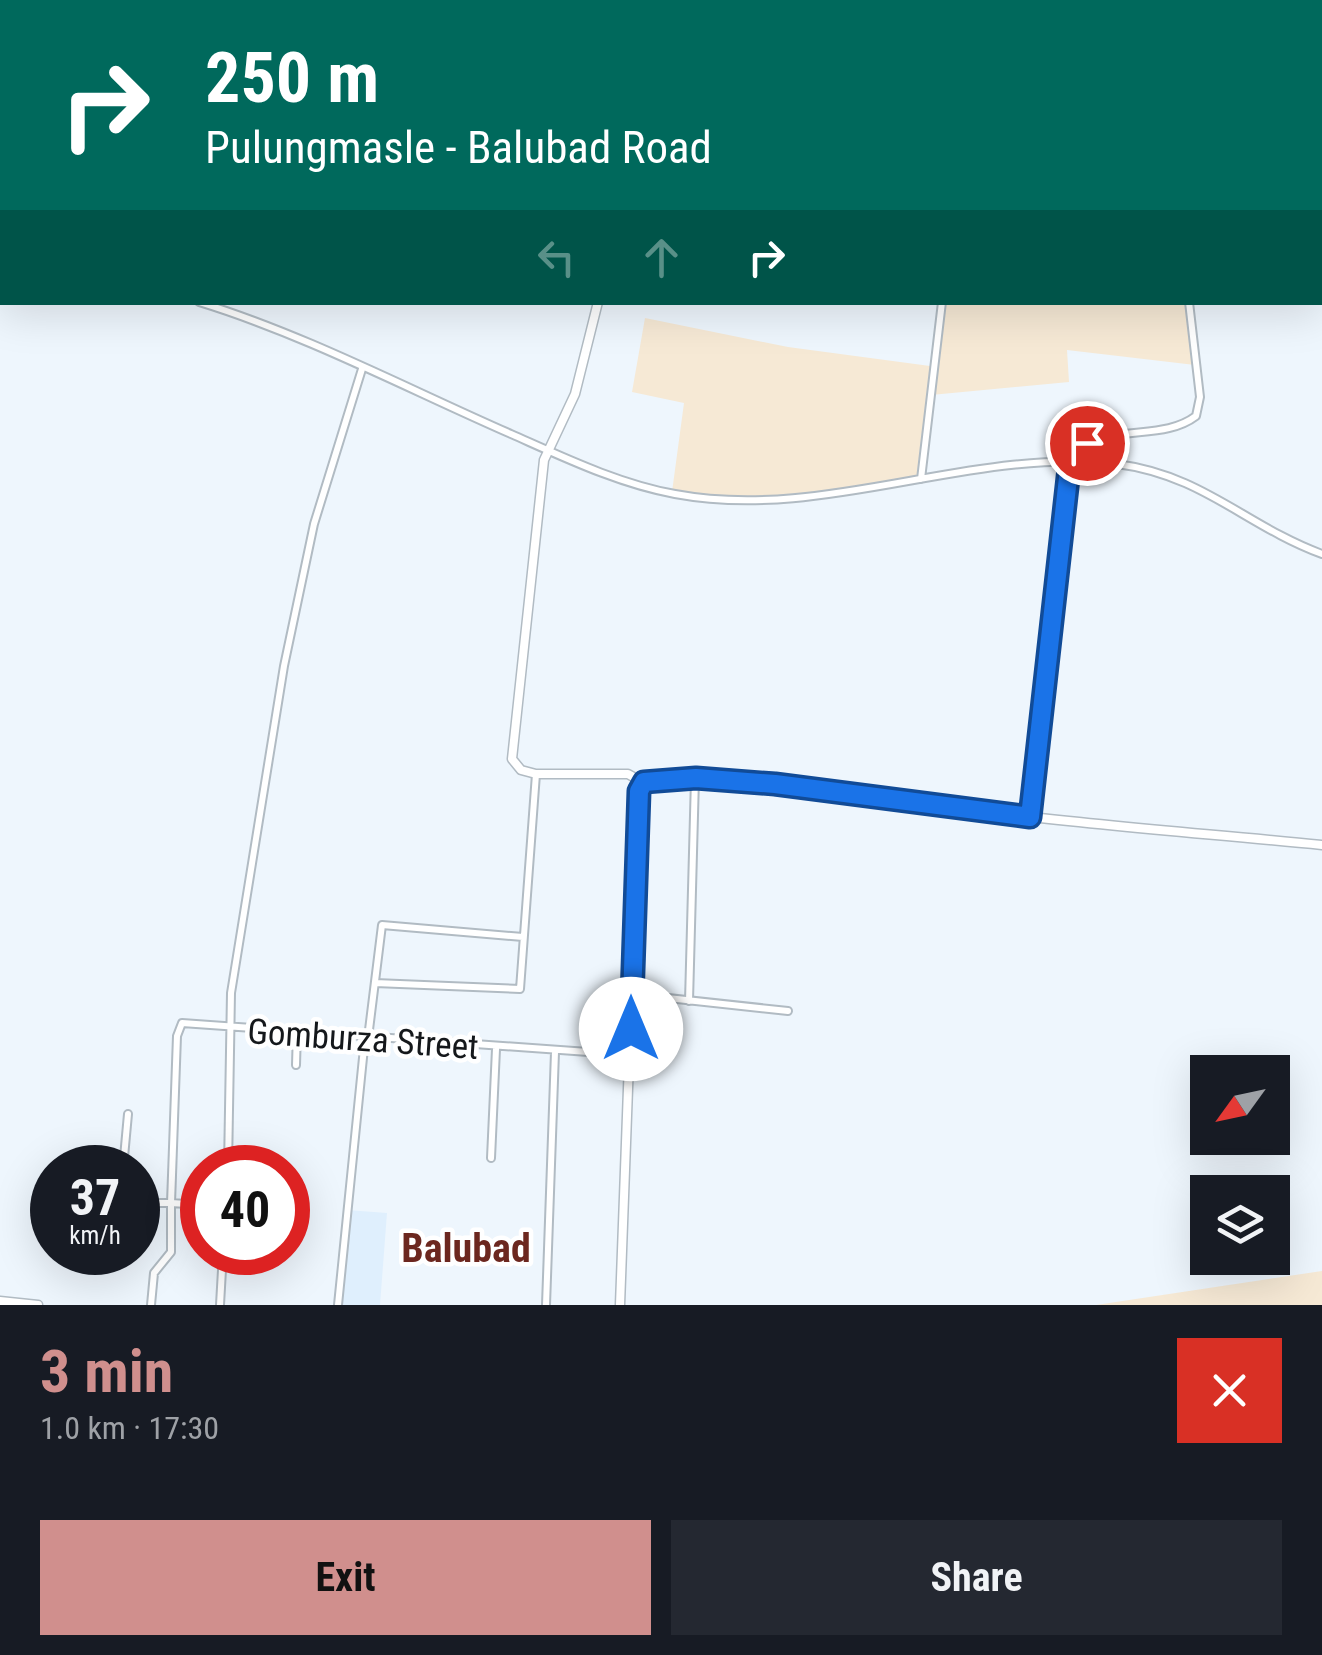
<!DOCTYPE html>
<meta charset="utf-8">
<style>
:root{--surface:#171b24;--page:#242831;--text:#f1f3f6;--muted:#9ea1a6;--accent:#d08f8d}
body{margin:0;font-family:"Roboto Condensed",sans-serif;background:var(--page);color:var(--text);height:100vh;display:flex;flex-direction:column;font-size:38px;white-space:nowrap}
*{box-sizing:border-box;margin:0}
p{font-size:32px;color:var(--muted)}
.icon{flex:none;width:55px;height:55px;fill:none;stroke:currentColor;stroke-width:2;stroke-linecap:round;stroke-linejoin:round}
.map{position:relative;height:1305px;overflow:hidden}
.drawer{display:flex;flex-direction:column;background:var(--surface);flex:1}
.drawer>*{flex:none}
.top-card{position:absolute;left:0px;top:0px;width:1322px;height:305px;box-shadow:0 10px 40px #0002;background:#00695c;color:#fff;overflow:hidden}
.needle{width:65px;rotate:237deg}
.fabs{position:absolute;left:1190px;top:1055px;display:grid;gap:20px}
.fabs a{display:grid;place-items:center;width:100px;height:100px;border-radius:0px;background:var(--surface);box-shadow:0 10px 40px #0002;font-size:50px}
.speed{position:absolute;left:30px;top:1145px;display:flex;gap:20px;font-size:50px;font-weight:700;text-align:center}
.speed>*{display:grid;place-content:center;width:130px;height:130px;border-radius:50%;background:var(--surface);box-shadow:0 10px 40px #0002;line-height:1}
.speed small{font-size:25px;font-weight:400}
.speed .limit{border:15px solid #d22;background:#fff;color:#111}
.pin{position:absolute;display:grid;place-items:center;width:85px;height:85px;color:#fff;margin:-42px;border:5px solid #fff;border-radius:50%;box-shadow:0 2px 10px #0007}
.me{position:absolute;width:110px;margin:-55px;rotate:0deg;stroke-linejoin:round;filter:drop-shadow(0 0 8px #0008)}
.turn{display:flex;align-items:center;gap:35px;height:210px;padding:0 40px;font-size:45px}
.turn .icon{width:130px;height:130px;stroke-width:2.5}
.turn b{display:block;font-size:70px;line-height:85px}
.lanes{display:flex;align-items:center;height:95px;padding:0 40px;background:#0003;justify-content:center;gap:50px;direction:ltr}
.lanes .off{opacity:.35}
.round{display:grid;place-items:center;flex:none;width:105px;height:105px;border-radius:0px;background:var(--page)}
.summary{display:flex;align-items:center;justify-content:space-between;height:170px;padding:0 40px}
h1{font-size:60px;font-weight:700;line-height:75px;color:var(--accent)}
.action{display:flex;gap:20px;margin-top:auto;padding:20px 40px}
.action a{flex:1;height:115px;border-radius:0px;background:var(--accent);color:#111;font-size:40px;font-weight:700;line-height:115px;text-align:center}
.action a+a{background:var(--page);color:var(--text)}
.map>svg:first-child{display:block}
.industrial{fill:#f6e9d5}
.built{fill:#dfeffd}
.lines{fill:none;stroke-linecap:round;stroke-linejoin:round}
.minor-casing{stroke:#b1bbc3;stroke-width:10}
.tertiary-casing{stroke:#b1bbc3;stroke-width:11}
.minor{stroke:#fff;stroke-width:6}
.tertiary{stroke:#fff;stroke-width:8}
.route-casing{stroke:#114b97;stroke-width:25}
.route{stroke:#1a73e8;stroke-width:18}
.labels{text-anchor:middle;stroke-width:9;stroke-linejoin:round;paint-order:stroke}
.street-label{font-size:35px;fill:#15181b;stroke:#fff}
.quarter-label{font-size:40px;font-weight:bold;fill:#6c271f;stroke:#fff}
</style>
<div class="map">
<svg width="1322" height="1305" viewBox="0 0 1322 1305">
<rect width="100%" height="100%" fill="#eef6fd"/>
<path class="industrial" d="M943 303H1185L1195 365 1067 350 1069 382 931 395Z
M645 318 788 347 930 366 916 482 738 499 672 492 684 403 632 392Z
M1322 1271V1305H1096Z"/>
<path class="built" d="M347 1210 387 1213 380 1305H339Z"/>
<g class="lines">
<g class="minor-casing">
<path id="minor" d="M344 2 345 0
M1117 2V0
M1320 71H1322
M1320 141H1322
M1320 192H1322
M0 224 2 227
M0 292 2 282
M199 302C306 335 408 389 511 434 563 457 619 484 675 494 825 522 969 447 1117 464 1203 475 1246 526 1322 554
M1073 460C1102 419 1159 444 1196 416L1200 397 1189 302
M921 479 942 302
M1030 817 1070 460
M375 983 520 989 536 774
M631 994 788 1011
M689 1001 695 778
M368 1038 382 925 523 937
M296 1065 297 1031
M491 1158 496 1049
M123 1168 128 1114
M228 1168 231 993 284 666 314 524 362 369
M138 1203H171L177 1036 182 1023 630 1055
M151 1305 154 1273 171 1252V1203L202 1205
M220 1305 223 1252
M338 1305 365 1038
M546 1305 555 1052"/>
</g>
<g class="tertiary-casing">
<path id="tertiary" d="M665 2 666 0
M598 302 575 394 544 460 512 759 521 770 536 774H628L644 783
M644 783C697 761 953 808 1024 816 1123 828 1223 835 1322 845
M0 1301 38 1305
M620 1305 639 791 644 783"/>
</g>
<use href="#minor" class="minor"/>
<use href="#tertiary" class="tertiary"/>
</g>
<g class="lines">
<g class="route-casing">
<path id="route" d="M631 1029 639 791 644 782 696 778 775 784 1030 817 1070 460 1087 443"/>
</g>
<use href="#route" class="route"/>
</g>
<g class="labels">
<g class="street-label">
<text transform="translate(363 1039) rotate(4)" y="12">Gomburza Street</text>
</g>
<g class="quarter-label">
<text x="466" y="1262">Balubad</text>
</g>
</g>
</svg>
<div class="fabs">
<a><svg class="needle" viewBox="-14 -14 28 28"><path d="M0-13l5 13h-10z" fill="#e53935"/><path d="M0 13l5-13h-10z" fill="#9ea1a6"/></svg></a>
<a><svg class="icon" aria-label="layers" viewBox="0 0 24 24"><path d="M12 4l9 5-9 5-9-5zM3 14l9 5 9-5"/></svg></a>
</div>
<div class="speed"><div>37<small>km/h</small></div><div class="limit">40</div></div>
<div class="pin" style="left:1087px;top:443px;background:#d93025"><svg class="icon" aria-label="arrive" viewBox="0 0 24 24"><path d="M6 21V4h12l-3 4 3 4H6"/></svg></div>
<svg class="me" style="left:631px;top:1029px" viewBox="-20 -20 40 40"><circle r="19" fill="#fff"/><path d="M0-13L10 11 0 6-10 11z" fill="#1a73e8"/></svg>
<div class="top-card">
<div class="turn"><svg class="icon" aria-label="right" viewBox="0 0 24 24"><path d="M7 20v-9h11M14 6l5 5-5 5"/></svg><div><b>250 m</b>Pulungmasle - Balubad Road</div></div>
<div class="lanes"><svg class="icon off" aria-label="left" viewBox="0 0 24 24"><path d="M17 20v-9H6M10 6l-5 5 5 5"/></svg><svg class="icon off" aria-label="ahead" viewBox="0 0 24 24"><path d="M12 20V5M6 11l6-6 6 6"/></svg><svg class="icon" aria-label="right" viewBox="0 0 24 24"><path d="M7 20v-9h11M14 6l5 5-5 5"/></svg></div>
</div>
</div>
<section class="drawer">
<div class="summary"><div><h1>3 min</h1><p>1.0 km · 17:30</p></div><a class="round" style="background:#d93025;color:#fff"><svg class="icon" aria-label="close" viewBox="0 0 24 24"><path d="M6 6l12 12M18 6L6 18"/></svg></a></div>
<div class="action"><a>Exit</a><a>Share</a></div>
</section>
